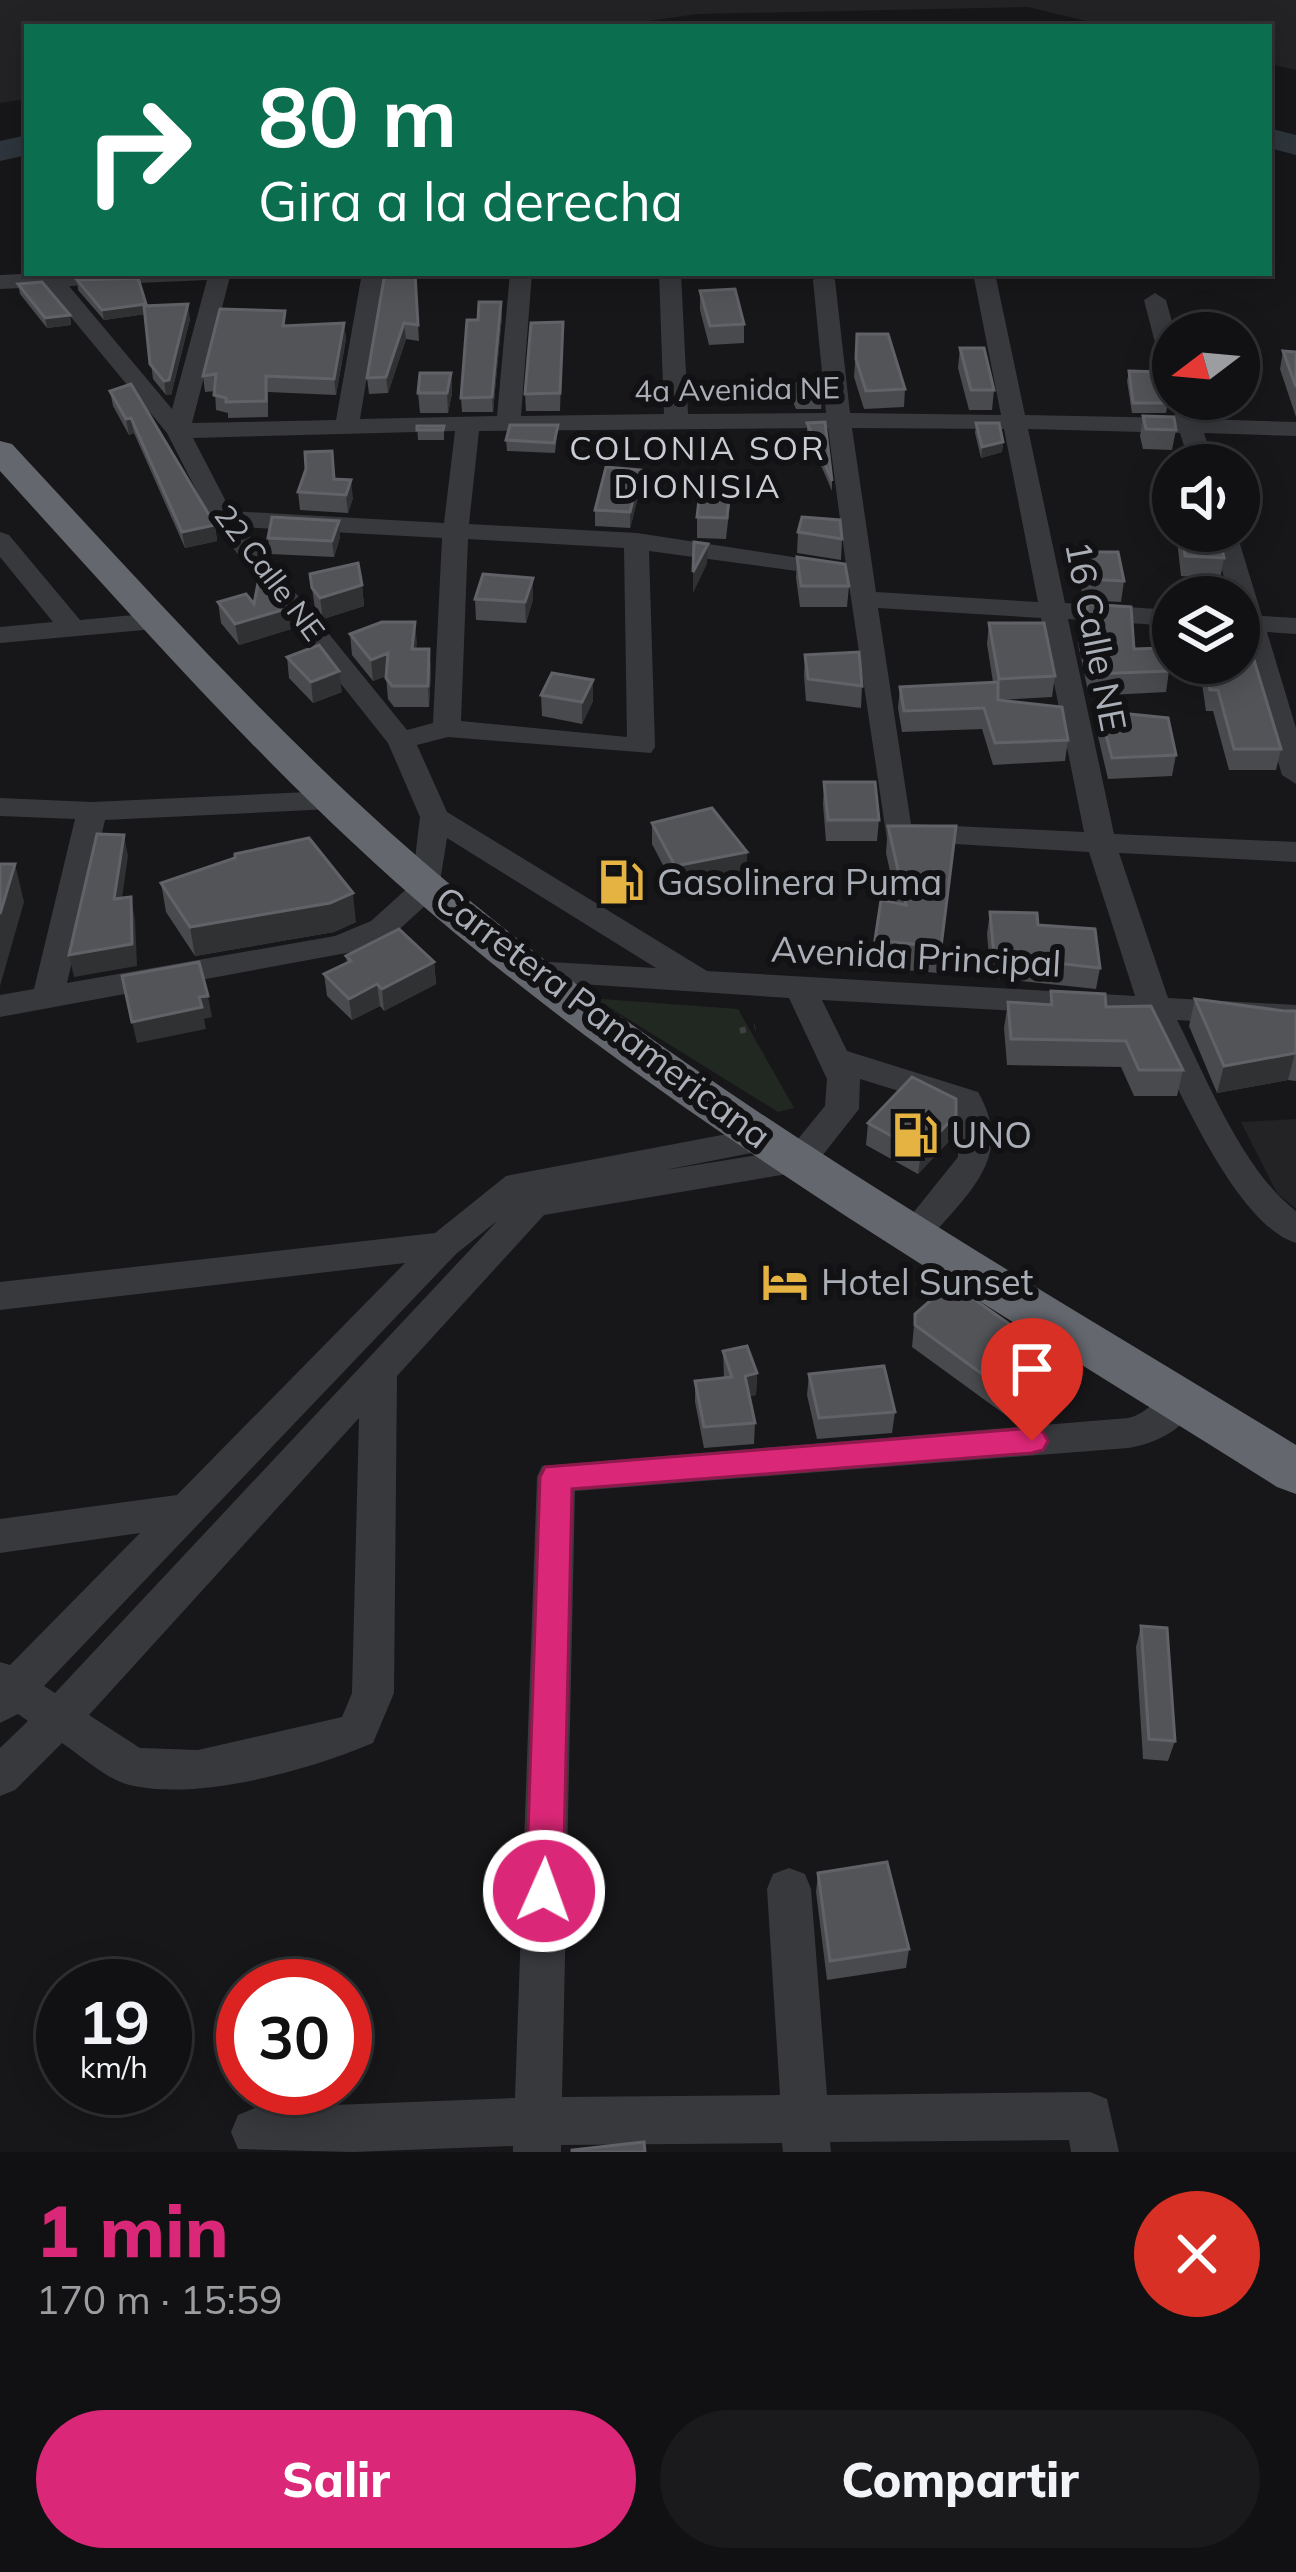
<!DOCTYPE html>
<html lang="es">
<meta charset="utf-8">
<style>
:root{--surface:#111113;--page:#1a1a1c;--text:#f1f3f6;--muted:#9c9da0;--line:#303133;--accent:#db2777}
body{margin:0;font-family:Mulish,sans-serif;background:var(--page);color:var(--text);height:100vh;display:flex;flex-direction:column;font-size:45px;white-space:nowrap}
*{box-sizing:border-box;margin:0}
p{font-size:39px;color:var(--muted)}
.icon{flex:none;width:66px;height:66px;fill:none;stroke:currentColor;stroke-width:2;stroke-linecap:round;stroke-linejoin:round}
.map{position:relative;height:2152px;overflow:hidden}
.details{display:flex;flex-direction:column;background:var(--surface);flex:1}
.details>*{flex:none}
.banner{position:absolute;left:24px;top:24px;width:1248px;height:252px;border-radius:0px;box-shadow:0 6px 30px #0003,0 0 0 3px var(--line);background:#0b6e4f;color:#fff;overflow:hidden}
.needle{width:78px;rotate:254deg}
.fabs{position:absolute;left:1152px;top:312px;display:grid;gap:24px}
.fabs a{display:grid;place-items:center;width:108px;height:108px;border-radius:50%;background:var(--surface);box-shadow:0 6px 30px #0003,0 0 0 3px var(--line);font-size:60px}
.speed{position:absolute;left:36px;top:1959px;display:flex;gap:24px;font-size:60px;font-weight:700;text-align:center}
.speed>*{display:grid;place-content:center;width:156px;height:156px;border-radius:50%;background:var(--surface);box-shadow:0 6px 30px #0003,0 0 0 3px var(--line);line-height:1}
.speed small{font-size:30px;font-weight:400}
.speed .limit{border:18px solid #d22;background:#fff;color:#111}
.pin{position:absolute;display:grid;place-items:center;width:102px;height:102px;color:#fff;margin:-123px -51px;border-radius:50% 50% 50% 0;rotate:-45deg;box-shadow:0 0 12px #0007}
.pin .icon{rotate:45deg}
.me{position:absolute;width:132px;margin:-66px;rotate:2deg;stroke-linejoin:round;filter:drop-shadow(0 0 9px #0008)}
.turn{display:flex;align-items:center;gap:42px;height:252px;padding:0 36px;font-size:54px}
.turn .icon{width:156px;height:156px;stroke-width:2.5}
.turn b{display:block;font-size:84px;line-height:102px}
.round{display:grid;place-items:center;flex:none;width:126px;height:126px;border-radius:63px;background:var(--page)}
.summary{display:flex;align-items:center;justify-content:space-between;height:204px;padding:0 36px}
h1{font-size:72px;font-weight:800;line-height:90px;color:var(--accent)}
.action{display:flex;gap:24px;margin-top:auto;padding:24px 36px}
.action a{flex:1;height:138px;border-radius:72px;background:var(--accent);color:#fff;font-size:48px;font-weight:800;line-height:138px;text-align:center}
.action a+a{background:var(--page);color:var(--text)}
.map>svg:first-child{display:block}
.built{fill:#232325}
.green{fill:#212822}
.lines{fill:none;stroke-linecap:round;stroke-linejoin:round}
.river{fill:#2e353c;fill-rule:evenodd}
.path{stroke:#3e4044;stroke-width:6;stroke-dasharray:6 9;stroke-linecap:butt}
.minor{fill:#38393d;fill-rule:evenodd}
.highway{fill:#64676e;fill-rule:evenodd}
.wall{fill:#484a4d}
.shaded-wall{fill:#303133}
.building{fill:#535458;stroke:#606267;stroke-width:3}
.route{fill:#db2777;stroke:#8e194d;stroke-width:3}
.labels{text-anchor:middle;stroke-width:12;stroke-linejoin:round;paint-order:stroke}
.far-street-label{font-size:30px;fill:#aaaeb7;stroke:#121214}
.far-neighbourhood-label{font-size:33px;letter-spacing:3px;fill:#cacdd4;stroke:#121214}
.street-label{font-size:36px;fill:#aaaeb7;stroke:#121214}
.poi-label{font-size:36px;fill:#aaaeb7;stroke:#121214;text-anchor:start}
</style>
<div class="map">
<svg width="1296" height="2152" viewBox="0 0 1296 2152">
<rect width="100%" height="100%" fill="#171719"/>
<path class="built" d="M0 0H1296V70L1269 64V27H1111L1028 7 698 14 607 27H27V99L0 103Z
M1296 1119V1209L1277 1193 1241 1122Z"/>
<path class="green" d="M602 999 738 1009 794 1108 778 1112 599 1001Z"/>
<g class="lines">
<path class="river" d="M1269 128 1296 135V155L1269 148Z
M27 135V155L0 161V141Z"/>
<path class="path" d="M740 1031 755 1027"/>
<path class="minor" d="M45 273H231L192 423 336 420 362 273H384L360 419 497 416 510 273H532L521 416 664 414 659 273H681L688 414 826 413 813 280 824 273 835 280 850 413 1001 415 973 273H995L1025 415 1176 418 1170 399 1173 395V399H1194L1200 419 1296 422V436L1204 433 1214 465H1190L1180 433 1028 429 1065 603 1173 610V626L1068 619 1114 834 1296 842V862L1119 853 1168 998 1296 1005V1027L1177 1020C1207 1079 1243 1171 1296 1211V1243C1234 1224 1173 1076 1144 1018L822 1000 847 1051 978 1092C1016 1158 967 1193 927 1242L915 1246 903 1242 897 1233 958 1157 957 1114 954 1108 860 1079 859 1109 811 1170 544 1215 397 1376 394 1693 373 1743C309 1770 203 1800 134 1786 109 1782 83 1757 62 1743L15 1790 0 1796V1748L28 1721 18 1714 0 1723V1662L10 1665 140 1533 0 1553V1519L177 1495 405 1263 0 1310V1282L435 1233 506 1176 764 1127 776 1130 781 1139 776 1148 665 1170 789 1150 825 1106 827 1079 789 998 521 980 516 972 521 964 532 961 656 968 447 838 438 894 393 935 352 952 0 1017V995L34 989 75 819 0 816V798L92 802 331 791 346 800 331 809 105 820 67 983 335 936 371 921 412 884 420 817 388 743 213 523 167 433 46 287 0 289V275ZM207 280 172 409 69 286ZM828 428 846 565 637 533 469 524 479 431ZM852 428 1004 429 1038 602 876 592ZM455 431 444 523 231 511 193 438ZM242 527 442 538 433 723 407 730ZM468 539 624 548 627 737 461 721ZM649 551 848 578 887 840 1089 852 1135 996 707 971 447 812 417 745 448 737 651 753 655 747ZM878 608 1041 618 1084 832 911 824ZM497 1221 55 1693 44 1686 456 1254ZM359 1418 352 1693 342 1717 198 1750 140 1748 89 1715Z
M1155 293 1166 300 1175 333 1173 373 1161 366 1144 300Z
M1210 531H1236L1262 616 1296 618V634L1267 632 1296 728V784L1282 775 1239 630V597H1230Z
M0 532 9 535 80 620 155 613 168 621 155 629 0 643V627L53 622 0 557Z
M1181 1385 1194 1389 1200 1400C1185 1429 1158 1443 1128 1448L575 1491 562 2097 780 2095 767 1889 773 1874 789 1868 805 1874 811 1889 827 2095 1090 2092 1107 2099 1119 2152H1071L1069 2140 830 2142 831 2152H783L782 2143 561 2145V2152H513V2146L353 2152 238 2149 231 2132 238 2115 255 2108 515 2098 537 1477 542 1466 1128 1418C1149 1414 1160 1392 1181 1385Z"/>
<path class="highway" d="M0 441 12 444C158 601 302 764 469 900 724 1109 1016 1273 1296 1445V1494L1277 1487C993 1307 695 1136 437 918 278 783 140 625 0 471Z"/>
</g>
<path class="wall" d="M415 273 419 341 406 339 388 393 369 394 367 378Z
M77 280 146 306 190 319 171 395H166L153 379 145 314 104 320 78 290Z
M18 284 70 315 71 325 47 328 20 294Z
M700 291 744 324V343L709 345 700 310Z
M501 302 502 316 493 412H462L461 398 478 320Z
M563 322 560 411H526L525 394Z
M344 323 346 339 336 395 268 392V417L228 418V413L216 410 215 391 205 392 203 376 287 326Z
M857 334 905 389 904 407 864 409 854 377Z
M960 348 994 390 992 410H969L958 368Z
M1283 351 1296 352V417L1280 369Z
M1129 371 1168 403 1166 413H1132L1127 381Z
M451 373 452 393 448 413H420L418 393Z
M791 384 822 398 821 409H796L790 394Z
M110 391 215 525 217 541 185 548 134 433 129 435 113 406Z
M1143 416 1176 430 1172 450 1143 449 1140 436Z
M807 423 832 481V491L807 433Z
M976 423 1003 442 1002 452 981 458 975 433Z
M558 425 555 453 507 451 506 440Z
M417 426H444V440H418Z
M335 479 353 498 348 513 300 510 298 492Z
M1158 484H1173V527H1162L1155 504Z
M641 486 630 528 595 526V510Z
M730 504 726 539 697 538V517Z
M1176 531H1217L1224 558 1220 579 1181 576Z
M798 532 842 539 841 560 797 553Z
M340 537 334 557 270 554 268 538Z
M1084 552 1124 581 1121 602 1082 600 1081 573Z
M797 557 849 586 847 607H800L796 578Z
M310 574 362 585 364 606 323 619 315 609Z
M533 578V599L526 623 476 620 475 599Z
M218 602 291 629 239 645 221 623Z
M1087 604 1134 649 1169 671 1166 692 1089 696 1078 644Z
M415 622 416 649H429L431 670 429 707H394L388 699 386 676 373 681 352 655 350 634Z
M989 623 1055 676 1052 697 998 700 1068 740 1065 761 993 765 982 729 902 732 898 708 900 687 993 682 987 644Z
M805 655 862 686 861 708 806 701 804 676Z
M287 657 342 692 313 703 289 678Z
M1199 663H1239L1281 749 1276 770H1229L1213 711H1206Z
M593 680V701L582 724 542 716 541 695Z
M1100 711 1176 755 1172 776 1108 779 1097 732Z
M824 782 879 820 877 841H826L823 804Z
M652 823 747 852V873L675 888 652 844Z
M888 826H956L938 973 873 967 875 940 897 903 886 853Z
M161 883 356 922 334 932 195 956 166 912Z
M990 912 1038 925 1100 968 1096 989 991 978 987 934Z
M346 956 434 962 436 984 384 1011 380 1006 352 1020 327 996 324 974 347 963Z
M1051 991 1106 1007 1183 1070 1177 1096H1134L1121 1067 1007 1065 1004 1028 1008 1002 1049 1005Z
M1195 999 1284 1011H1296V1081L1288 1080 1217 1093 1189 1026Z
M956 1115 953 1137 918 1174 866 1145 868 1123Z
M915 1314 1054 1380 1011 1419 912 1347Z
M723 1351 757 1373 756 1395 749 1396 755 1423 754 1444 704 1448 695 1402V1381L724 1378Z
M809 1374 895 1412 892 1433 817 1439 807 1395Z
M1141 1626 1175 1741 1168 1761 1143 1759 1136 1647Z
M818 1873 909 1949 906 1968 827 1980 816 1892Z"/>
<path class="shaded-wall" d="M501 302 502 316 493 412 492 397Z
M146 304 147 314 104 320 102 310Z
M188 304 190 319 171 395H166L164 381Z
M70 315 71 325 47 328 45 318Z
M344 323 346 339 336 395 334 379Z
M404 323 406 339 388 393 386 377Z
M451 373 452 393 448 413 447 393Z
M131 418 134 433 129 435 126 419Z
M1003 442 1002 452 981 458 982 447Z
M641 470V486L630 528V512Z
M351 480 353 498 348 513 346 495Z
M339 521 340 537 334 557 332 541Z
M215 525 217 541 185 548 182 532Z
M708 544 707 564 693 593V572Z
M533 578V599L526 623 525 602Z
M362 585 364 606 323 619 320 598Z
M289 608 291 629 239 645 235 624Z
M415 622 417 643 414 670 412 649Z
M429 649 431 670 429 707 428 686Z
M388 653 390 674 373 681 371 660Z
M339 671 342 692 313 703 311 682Z
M593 680V701L582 724V702Z
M124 835 128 856 119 920 114 899Z
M747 852V873L675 888V866Z
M15 864 24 902 0 986V914Z
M353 893 356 922 334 932 195 956 190 927Z
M131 897 135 919 137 966 74 977 69 955Z
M434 962 436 984 384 1011 382 989Z
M377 984 380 1006 352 1020 349 999Z
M208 996 212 1017 204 1019 206 1029 137 1043 132 1022Z
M1295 1053 1288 1080 1217 1093 1224 1066Z
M956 1115 953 1137 918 1174 921 1152Z
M1058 1358 1054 1380 1011 1419 1015 1398Z
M757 1373 756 1395 744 1397 745 1376Z"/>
<path class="building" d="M385 273H415L418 325 404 323 386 377 367 378Z
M138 278 146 304 102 310 77 280Z
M42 282 70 315 45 318 18 284Z
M735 289 744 324 710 326 700 291Z
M479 302H501L492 397 461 398 467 320H478Z
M188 304 169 380 164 381 150 364 144 306Z
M220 309 285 311 283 326 344 323 334 379 266 376V401L226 402V398L214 395 216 374 203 376Z
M563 322 560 393 525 394 531 323Z
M857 334H888L905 389 866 391 856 359Z
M960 348H984L994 390H971Z
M1283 351 1296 352V387Z
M1129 371 1163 372 1168 403H1133Z
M420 373H451L447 393H418Z
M820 382 822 398 797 399 791 384Z
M131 384 215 525 182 532 131 418 126 419 110 391Z
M1143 416 1174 417 1176 430 1146 429Z
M825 422 832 481 807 423Z
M976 423H999L1003 442 982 447Z
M510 425H558L554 443 506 440Z
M417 426H444L443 430H417Z
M332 451 334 479 351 480 346 495 298 492 306 469 305 452Z
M606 467 641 470 630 512 595 510Z
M701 483 730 484 727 518 697 517Z
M1158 484H1173V507H1165Z
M272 517 339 521 332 541 268 538Z
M802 517 840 520 842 539 798 532Z
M1182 531H1217L1224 558 1185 556Z
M694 542 708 544 693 572Z
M1084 552H1118L1124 581 1085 579Z
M797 557 845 564 849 586H801Z
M358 563 362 585 320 598 312 588 310 574Z
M260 573 289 608 235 624 218 602 246 594 254 604Z
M483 574 533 578 525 602 475 599Z
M1087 604 1131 607 1134 649 1161 648 1169 671 1092 674 1081 622H1088Z
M382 622H415L412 649H429L428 686H392L386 678 388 653 371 660 350 634Z
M989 623H1044L1055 676 999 679Z
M1239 637H1247L1281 749H1234L1218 690H1210L1206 663H1239Z
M319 645 339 671 311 682 287 657Z
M859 652 862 686 808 679 805 655Z
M552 673 593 680 582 702 541 695Z
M998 682V700L1062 707 1068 740 995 743 984 708 904 711 900 687Z
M1100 711 1168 718 1176 755 1112 758Z
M824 782H875L879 820H828Z
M712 808 747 852 675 866 652 823Z
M888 826H956L941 947 875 940 881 900 906 905Z
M97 834 124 835 114 899 131 897 132 944 69 955Z
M309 838 353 893 330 903 190 927 161 883 235 858V854Z
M0 864H15L0 914Z
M990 912 1037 913 1038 925 1095 929 1100 968 994 956Z
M399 929 434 962 382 989 377 984 349 999 324 974 351 961 346 956Z
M199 962 208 996 199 997 202 1007 132 1022 122 976Z
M1051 991 1105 994 1106 1007 1151 1006 1183 1070H1139L1126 1041 1011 1039 1008 1002 1052 1005Z
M1195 999 1284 1011H1296V1053L1224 1066Z
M912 1077 956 1099V1115L921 1152 868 1123Z
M951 1283 1058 1358 1015 1398 915 1325V1314Z
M747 1346 757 1373 745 1376 755 1423 704 1427 695 1381 732 1377 723 1351Z
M884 1366 895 1412 819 1418 809 1374Z
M1141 1626 1167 1628 1175 1741 1149 1739Z
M887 1862 909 1949 830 1961 818 1873Z
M644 2142 645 2152H572V2150Z"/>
<path class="route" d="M1032 1428 1043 1432 1048 1441 1043 1450 1032 1453 572 1489 563 1891 557 1903 544 1908 531 1903 526 1891 540 1477 545 1467Z"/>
<defs>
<g id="fuel-bare" transform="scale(3.6)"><path d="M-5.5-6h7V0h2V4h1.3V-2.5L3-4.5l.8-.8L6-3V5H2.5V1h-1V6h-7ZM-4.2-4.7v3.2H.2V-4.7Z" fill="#e5b342" stroke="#121214" stroke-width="2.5" paint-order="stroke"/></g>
<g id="hotel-bare" transform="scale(3.6)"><path d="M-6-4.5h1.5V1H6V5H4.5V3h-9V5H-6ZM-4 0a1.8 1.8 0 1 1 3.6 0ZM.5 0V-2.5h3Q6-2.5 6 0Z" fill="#e5b342" stroke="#121214" stroke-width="2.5" paint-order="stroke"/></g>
</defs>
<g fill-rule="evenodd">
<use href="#fuel-bare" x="621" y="882"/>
<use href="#fuel-bare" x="915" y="1135"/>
<use href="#hotel-bare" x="785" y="1282"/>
</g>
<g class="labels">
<g class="far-street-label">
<text transform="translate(737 390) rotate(-1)" y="10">4a Avenida NE</text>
<text transform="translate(269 573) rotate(53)" y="10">22 Calle NE</text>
</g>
<g class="far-neighbourhood-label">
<text x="698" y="460">COLONIA SOR<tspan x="698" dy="38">DIONISIA</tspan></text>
</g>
<g class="street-label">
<text transform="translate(1096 636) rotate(79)" y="13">16 Calle NE</text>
<text transform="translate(916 956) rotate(3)" y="13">Avenida Principal</text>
<text transform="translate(603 1017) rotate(37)" y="13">Carretera Panamericana</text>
</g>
<g class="poi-label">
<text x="657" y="895">Gasolinera Puma</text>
<text x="951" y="1148">UNO</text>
<text x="821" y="1295">Hotel Sunset</text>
</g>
</g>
</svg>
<div class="fabs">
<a><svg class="needle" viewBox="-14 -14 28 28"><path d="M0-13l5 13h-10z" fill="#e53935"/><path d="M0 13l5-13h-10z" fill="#9c9da0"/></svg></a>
<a><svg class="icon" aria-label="sound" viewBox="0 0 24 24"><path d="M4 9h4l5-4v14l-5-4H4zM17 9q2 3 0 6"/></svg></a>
<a><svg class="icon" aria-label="layers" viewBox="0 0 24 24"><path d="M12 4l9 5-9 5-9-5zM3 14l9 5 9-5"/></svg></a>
</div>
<div class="speed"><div>19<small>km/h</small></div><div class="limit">30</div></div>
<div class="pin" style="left:1032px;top:1441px;background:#d93025"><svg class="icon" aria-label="arrive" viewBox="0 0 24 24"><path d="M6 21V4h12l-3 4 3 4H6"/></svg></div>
<svg class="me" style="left:544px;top:1891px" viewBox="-20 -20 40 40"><circle r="17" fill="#db2777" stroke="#fff" stroke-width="3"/><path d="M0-11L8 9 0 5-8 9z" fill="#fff"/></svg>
<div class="banner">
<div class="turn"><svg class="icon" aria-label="right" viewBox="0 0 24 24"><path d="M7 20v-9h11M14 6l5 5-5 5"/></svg><div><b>80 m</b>Gira a la derecha</div></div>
</div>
</div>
<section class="details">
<div class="summary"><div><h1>1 min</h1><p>170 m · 15:59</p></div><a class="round" style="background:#d93025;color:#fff"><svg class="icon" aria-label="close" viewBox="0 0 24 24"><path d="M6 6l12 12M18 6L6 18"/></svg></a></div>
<div class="action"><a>Salir</a><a>Compartir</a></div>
</section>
